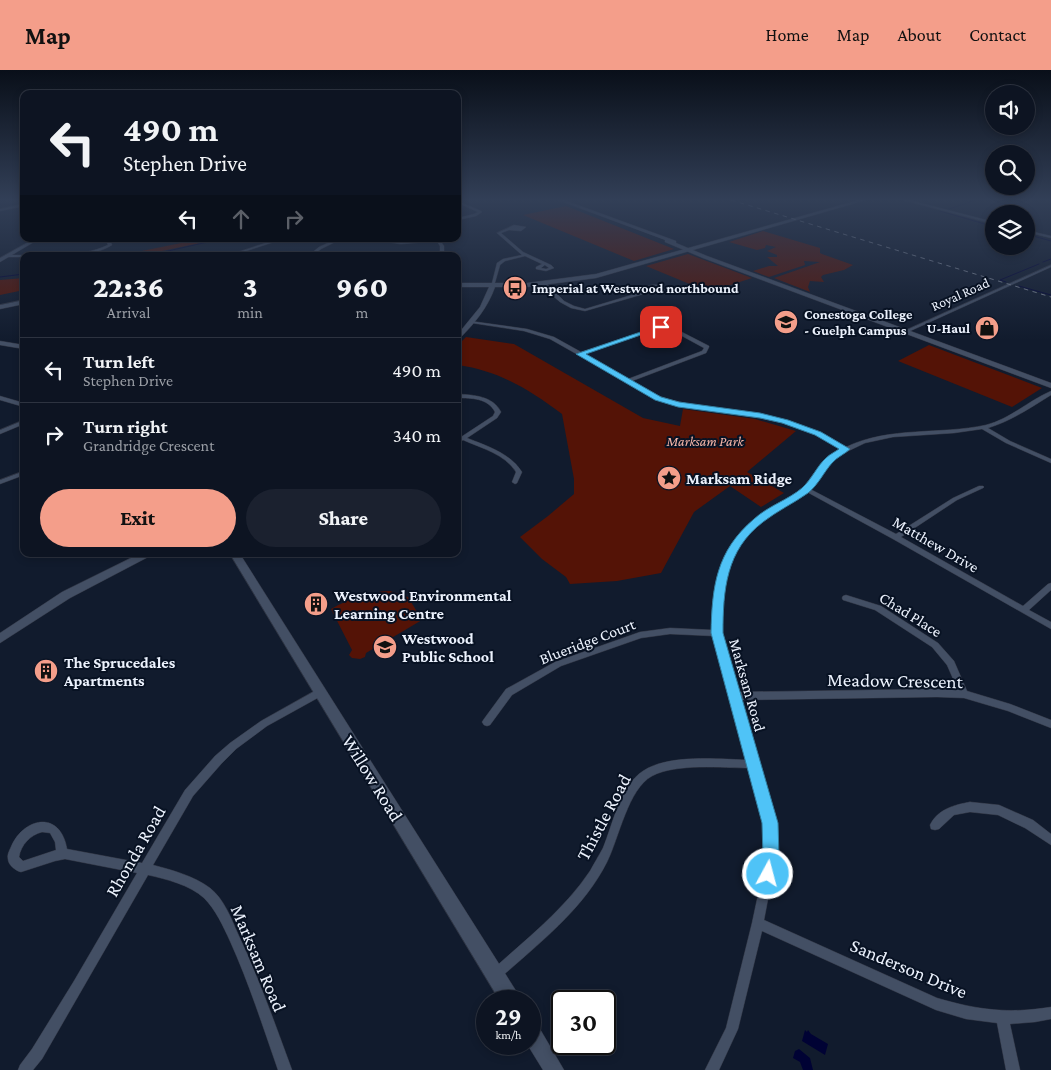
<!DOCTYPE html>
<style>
:root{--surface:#0d1422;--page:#1b212f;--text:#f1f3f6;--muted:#9a9ea5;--line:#2d3340;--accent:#f49e8a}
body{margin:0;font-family:"Crimson Pro",serif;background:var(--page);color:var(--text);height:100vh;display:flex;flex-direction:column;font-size:19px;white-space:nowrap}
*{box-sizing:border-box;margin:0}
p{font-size:16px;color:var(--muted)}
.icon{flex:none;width:28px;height:28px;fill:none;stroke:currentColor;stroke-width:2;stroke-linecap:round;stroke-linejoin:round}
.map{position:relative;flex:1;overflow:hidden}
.drawer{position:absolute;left:20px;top:182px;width:441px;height:305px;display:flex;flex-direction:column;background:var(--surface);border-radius:10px;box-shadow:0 2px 8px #0003,0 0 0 1px var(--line)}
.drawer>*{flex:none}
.hud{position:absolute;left:20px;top:20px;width:441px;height:152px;border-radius:10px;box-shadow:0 2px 8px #0003,0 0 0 1px var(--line);background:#0d1422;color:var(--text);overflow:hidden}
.fabs{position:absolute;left:985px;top:15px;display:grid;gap:10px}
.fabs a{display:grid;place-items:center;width:50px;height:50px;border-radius:50%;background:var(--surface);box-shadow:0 2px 8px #0003,0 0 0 1px var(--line);font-size:25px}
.speed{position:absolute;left:476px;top:920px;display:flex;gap:10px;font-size:25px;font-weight:700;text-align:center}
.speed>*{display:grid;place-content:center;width:65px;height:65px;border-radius:50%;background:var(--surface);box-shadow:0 2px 8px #0003,0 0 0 1px var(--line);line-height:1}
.speed small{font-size:12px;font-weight:400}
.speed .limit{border:2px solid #111;border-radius:8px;background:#fff;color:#111}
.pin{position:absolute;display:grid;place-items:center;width:42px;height:42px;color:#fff;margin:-21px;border-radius:10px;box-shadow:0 2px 8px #0006}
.me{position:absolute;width:55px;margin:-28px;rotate:7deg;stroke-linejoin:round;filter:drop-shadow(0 0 4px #0008)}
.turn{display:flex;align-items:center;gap:18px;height:105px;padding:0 20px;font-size:22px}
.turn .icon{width:65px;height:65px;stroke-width:2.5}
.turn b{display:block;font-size:35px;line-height:42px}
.lanes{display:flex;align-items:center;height:48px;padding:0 20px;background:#0003;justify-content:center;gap:25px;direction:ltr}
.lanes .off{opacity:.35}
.eta{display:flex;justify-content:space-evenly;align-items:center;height:85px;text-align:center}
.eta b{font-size:30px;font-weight:800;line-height:35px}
.action{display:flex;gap:10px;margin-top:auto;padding:10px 20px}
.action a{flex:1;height:58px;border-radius:30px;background:var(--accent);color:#111;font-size:20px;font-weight:800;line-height:58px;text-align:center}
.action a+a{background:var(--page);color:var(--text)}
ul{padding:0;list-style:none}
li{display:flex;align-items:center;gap:15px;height:65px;padding:0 20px;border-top:1px solid var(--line)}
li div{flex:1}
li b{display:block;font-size:19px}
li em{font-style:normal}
header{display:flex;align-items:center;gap:30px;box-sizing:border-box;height:70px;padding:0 25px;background:var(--accent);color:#111}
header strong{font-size:24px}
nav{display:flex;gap:28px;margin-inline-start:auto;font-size:18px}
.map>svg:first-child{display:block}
.green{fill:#541306}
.water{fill:#000234}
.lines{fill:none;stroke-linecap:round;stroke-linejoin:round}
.stream{stroke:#000234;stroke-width:1}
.minor-casing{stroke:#303543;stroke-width:1}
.tertiary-casing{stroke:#303543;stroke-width:1}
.secondary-casing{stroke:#303543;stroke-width:1}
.minor{fill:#434f64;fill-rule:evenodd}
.tertiary{fill:#434f64;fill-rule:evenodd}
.secondary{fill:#434f64;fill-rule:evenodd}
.rail{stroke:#7a8291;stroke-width:1;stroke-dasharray:4.5 4.5;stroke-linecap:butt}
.route{fill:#4fc3f7;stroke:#337fa1}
.labels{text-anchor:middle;stroke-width:4;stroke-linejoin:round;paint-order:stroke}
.far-poi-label{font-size:14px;font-weight:bold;fill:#ecf2fd;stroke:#081223;text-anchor:start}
.far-street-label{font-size:14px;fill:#ecf2fd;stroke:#081223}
.far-park-label{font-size:14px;font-style:italic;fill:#f7b6a8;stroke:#081223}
.poi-label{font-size:16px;font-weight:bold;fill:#ecf2fd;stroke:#081223;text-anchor:start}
.street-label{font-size:16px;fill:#ecf2fd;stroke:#081223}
.near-street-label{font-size:19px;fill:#ecf2fd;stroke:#081223}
</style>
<header>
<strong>Map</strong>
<nav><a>Home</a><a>Map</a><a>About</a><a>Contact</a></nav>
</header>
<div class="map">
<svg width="1051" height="1000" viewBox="0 0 1051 1000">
<rect width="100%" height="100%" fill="#111b2d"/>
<path class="green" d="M566 136 674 179 634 191 523 145Z
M763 161 820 178V183L822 184 853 195 844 200 823 205 821 207 824 212 810 211 808 217 810 222 774 208 820 192 804 191 805 195 769 207 753 201 769 196H778L767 187H777V185L767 181 776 177 766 175 765 178 757 180 729 172Z
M201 169H219L138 186H117Z
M688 184 752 208 709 222 646 196Z
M24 208V220L0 225V210Z
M466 267 514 274 643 348 680 356 683 339 755 349 796 361 747 402 784 423 761 437 730 416 694 442 661 503 617 511 570 514 566 507 542 489 520 467 548 446 574 424V409L562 344C529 319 499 301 458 295V275Z
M929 275 1042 318 1012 337 898 291Z
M390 521 408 527 422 550 366 583 365 587 360 589 352 588 349 585 352 580 331 539C351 528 367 522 390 521Z"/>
<path class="water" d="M805 960 807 962 808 960 811 964 828 974 825 985 802 971Z
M799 979 810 988 813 1000H803L800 992 793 988 795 981Z"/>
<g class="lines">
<path class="stream" d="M949 139 976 130
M940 141 988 155
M1026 164 1051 171
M146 186 221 169
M1043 192 1051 189
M0 207 24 204
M1006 212 1000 210 1039 194
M1019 216 1051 225"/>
<g class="minor-casing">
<path id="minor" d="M903 130H909L994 152V154Z
M458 131 481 141 482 142 476 146 458 150V148L474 144 478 142 458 133Z
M514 155 526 157 521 161 509 160 501 163 523 182 551 195 554 198 546 201 536 199V197L542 194 525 186 505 191 500 195 494 216 491 217 497 193 503 189 522 185 497 163ZM545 195 549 198 546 199 541 198Z
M1026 160 1051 166V168L1026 162Z
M92 169H111L110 170 112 175C88 190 51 186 24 186V187H7L5 186 7 185C40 185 78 189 108 175L106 170H94Z
M278 169H283L231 186H226Z
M337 169H341L321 179 312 186H308L319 177Z
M369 169H377L401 172 439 169 444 176V186H440V176L437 171 401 174Z
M1051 195V197L908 262 904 261Z
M544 213H546L564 231 574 236 585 239 645 221 646 217C652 214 660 213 665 220L647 223 585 241 571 238 560 232 552 225 543 214ZM656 217 660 219 649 220 651 218Z
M470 251 527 259 554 267 581 282 661 256 674 258 709 276V277L706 283 632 311C642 316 652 324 662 327 693 338 728 338 760 344 792 351 818 362 846 377 890 356 940 365 986 355 1010 349 1028 331 1051 321V325C1030 338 1011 351 988 358L1010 371 1051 389V393L1006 373 982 359 954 363 893 367 865 373 840 385 824 399 810 419 896 464 953 428 979 416H983L984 417 983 418 957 430 901 467 1023 536 1048 514 1051 513V520L1029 540 1051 552V559L893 469 807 422 798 429 767 448 749 463 740 475 733 487 728 501 723 531 721 563 738 622 937 619 958 620 947 595 932 577 875 540 843 530 842 528 843 526 846 525 881 536 938 573 954 591 967 621 1010 634 1051 650V658L1008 641 964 628 937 627 740 630 775 753 776 787 764 850 937 928C978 940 1008 944 1051 937V949L1035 952 1010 954 1020 1000H1006L997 953 966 949 936 940 762 861 738 959 719 1000H705L726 958 752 853 766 787 765 753 750 698C723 698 676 693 652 706 628 719 619 768 607 792 583 840 538 874 499 909L495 911 491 909 489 905 491 901C525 870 564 840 590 801 594 793 599 786 603 778 613 754 620 716 643 701 668 684 718 689 747 690L714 566 670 564 641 568 561 596 512 625 490 655 487 656 484 655 482 652 484 649 506 619 555 592 640 562 670 558 713 560C715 514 721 472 762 444 774 436 787 431 798 422 806 416 809 409 815 402 822 392 831 385 841 379L816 365 783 353 760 348 678 336 656 329 550 269 524 261 472 253H470ZM661 258 671 260 704 278 702 281 628 309 584 284Z
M458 324C474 325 493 326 501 342L497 348 467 368C487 376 510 383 522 402L517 413 515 414 512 412 516 402C505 384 481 378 463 370L458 373V369L493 346 495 342C488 328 471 328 458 328Z
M0 326 24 333V337L0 330Z
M24 350V354L0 364V360Z
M24 401V405L0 414V410Z
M320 618 323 619 324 622 323 625 267 656 236 679 222 693 193 726 153 795C172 800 194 806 210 818 224 829 231 848 238 864 259 908 275 954 292 1000H278C263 957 249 913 230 871 223 856 216 840 204 828 190 815 166 809 148 805L42 989 33 1000H18L20 995 32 979 74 911 137 803 65 789 55 791 21 802C16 801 8 795 8 789 7 785 9 781 11 777 23 748 60 739 67 779L142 793 185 720 215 686 230 673 261 651ZM42 762 50 763 55 772 56 780 23 791 19 787C21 775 30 765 42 762Z
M970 732 999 735 1033 750 1051 764V775L1025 758 998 745 970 742 954 745 939 759 935 760 931 759 930 755C938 739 954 735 970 732Z"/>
</g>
<g class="tertiary-casing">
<path id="tertiary" d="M859 130H866L596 208 527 217H495C488 237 475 253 460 268L458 269V264L480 237 489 217H458V213H527L596 204Z
M34 169H39L0 192V188Z
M24 230V234L0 239V235Z
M0 271 24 275V279L0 275Z
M139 484H152L150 486 70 528 0 573V563L62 522Z"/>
</g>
<g class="secondary-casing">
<path id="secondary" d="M558 130H564L676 171V173L707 186 1051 313V318L703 188 665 172V170Z
M24 134V136L0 141V139Z
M230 484H240L518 924 520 931H500Z
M530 951 537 954 564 1000H543L527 974H530Z"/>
</g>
<use href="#minor" class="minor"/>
<use href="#tertiary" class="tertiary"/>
<use href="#secondary" class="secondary"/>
<path class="rail" d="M731 130 1051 227"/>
</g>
<linearGradient id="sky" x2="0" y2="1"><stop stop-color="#090f19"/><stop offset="0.48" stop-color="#323f57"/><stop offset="1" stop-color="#323f57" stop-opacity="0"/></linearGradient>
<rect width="1051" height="270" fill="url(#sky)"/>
<path class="route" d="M658 256 664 257 586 284 661 327 679 332 760 343 788 350 821 362 850 379C845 384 837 387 832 393 824 402 818 415 808 423 794 433 777 441 763 452 726 480 723 520 723 563L778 753 779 787 774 809 768 812 762 809 759 804 763 787 762 753 711 563C712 517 716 481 754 449 768 436 788 430 802 418 812 409 817 396 826 388 830 384 835 382 839 379L815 365 782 353 760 348 678 337 655 330 576 284Z"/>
<defs>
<g id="bus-disc" transform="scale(1.25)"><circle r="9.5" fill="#f49e8a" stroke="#081223"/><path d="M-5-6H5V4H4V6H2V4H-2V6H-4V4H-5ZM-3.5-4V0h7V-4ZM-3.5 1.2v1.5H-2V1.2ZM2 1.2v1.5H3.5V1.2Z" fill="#111"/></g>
<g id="university-disc" transform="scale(1.25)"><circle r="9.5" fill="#f49e8a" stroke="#081223"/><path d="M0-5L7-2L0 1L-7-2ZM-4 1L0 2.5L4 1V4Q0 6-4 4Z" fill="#111"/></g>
<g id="shop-disc" transform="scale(1.25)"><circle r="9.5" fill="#f49e8a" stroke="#081223"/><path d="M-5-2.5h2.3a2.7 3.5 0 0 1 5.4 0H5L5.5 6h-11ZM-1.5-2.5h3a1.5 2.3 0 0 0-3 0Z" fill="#111"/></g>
<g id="sight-disc" transform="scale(1.25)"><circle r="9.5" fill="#f49e8a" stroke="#081223"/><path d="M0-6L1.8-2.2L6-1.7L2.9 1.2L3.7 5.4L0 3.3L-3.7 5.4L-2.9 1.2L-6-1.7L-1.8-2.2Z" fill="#111"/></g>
<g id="building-disc" transform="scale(1.25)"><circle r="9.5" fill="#f49e8a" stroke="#081223"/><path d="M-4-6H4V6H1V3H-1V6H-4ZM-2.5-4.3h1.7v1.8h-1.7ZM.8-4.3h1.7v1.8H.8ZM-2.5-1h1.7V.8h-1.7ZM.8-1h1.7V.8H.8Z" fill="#111"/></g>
<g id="school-disc" transform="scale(1.25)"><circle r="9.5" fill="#f49e8a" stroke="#081223"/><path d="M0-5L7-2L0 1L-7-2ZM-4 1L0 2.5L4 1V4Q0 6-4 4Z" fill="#111"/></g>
</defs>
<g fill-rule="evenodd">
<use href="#bus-disc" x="515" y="218"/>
<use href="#university-disc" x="786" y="252"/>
<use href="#shop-disc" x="987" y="258"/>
<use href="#sight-disc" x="669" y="408"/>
<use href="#building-disc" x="316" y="534"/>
<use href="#school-disc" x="385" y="577"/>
<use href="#building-disc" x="46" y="601"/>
</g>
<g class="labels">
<g class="far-poi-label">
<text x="532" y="223">Imperial at Westwood northbound</text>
<text x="804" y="249">Conestoga College<tspan x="804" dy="16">- Guelph Campus</tspan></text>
<text x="970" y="263" text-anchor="end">U-Haul</text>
</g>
<g class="far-street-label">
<text transform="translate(960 224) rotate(-24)" y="5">Royal Road</text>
</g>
<g class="far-park-label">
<text x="705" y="376">Marksam Park</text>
</g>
<g class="poi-label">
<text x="686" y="414">Marksam Ridge</text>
<text x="334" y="531">Westwood Environmental<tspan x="334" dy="18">Learning Centre</tspan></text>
<text x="402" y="574">Westwood<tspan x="402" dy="18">Public School</tspan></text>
<text x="64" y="598">The Sprucedales<tspan x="64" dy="18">Apartments</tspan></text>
</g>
<g class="street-label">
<text transform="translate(936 474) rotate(30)" y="6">Matthew Drive</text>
<text transform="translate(911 544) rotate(32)" y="6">Chad Place</text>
<text transform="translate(587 571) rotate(-21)" y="6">Blueridge Court</text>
<text transform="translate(748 615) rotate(74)" y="6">Marksam Road</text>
</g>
<g class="near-street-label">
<text transform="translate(895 610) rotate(1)" y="7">Meadow Crescent</text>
<text transform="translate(373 708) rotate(58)" y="7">Willow Road</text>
<text transform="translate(603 747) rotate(-62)" y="7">Thistle Road</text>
<text transform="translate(135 781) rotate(-60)" y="7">Rhonda Road</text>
<text transform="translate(259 888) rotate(67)" y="7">Marksam Road</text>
<text transform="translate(909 898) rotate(23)" y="7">Sanderson Drive</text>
</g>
</g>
</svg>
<div class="fabs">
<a><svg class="icon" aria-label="sound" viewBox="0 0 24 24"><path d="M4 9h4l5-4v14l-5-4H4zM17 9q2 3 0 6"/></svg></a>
<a><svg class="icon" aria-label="search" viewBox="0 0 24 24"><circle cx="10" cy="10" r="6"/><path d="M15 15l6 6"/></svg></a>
<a><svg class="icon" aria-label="layers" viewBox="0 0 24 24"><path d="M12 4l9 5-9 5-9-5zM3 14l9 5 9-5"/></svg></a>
</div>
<div class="speed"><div>29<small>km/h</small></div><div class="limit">30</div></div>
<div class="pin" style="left:661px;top:257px;background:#d93025"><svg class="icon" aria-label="arrive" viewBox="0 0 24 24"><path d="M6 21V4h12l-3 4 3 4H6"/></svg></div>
<svg class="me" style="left:768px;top:804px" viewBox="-20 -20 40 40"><circle r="17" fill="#4fc3f7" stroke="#fff" stroke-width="3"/><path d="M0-11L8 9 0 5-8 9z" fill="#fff"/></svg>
<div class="hud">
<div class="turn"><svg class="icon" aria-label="left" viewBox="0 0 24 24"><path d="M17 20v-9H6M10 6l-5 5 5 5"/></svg><div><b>490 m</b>Stephen Drive</div></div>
<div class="lanes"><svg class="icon" aria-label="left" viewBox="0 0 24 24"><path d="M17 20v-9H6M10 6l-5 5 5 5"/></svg><svg class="icon off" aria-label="ahead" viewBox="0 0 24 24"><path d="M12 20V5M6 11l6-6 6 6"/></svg><svg class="icon off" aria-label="right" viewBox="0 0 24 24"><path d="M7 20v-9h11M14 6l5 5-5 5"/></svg></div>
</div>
<section class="drawer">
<div class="eta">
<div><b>22:36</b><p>Arrival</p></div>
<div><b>3</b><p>min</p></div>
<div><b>960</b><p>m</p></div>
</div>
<ul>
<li><svg class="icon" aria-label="left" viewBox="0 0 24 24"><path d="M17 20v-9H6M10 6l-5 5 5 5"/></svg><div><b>Turn left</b><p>Stephen Drive</p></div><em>490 m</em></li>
<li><svg class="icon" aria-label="right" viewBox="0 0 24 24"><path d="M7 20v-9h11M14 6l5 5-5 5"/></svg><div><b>Turn right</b><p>Grandridge Crescent</p></div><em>340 m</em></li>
</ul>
<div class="action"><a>Exit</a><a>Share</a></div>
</section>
</div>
